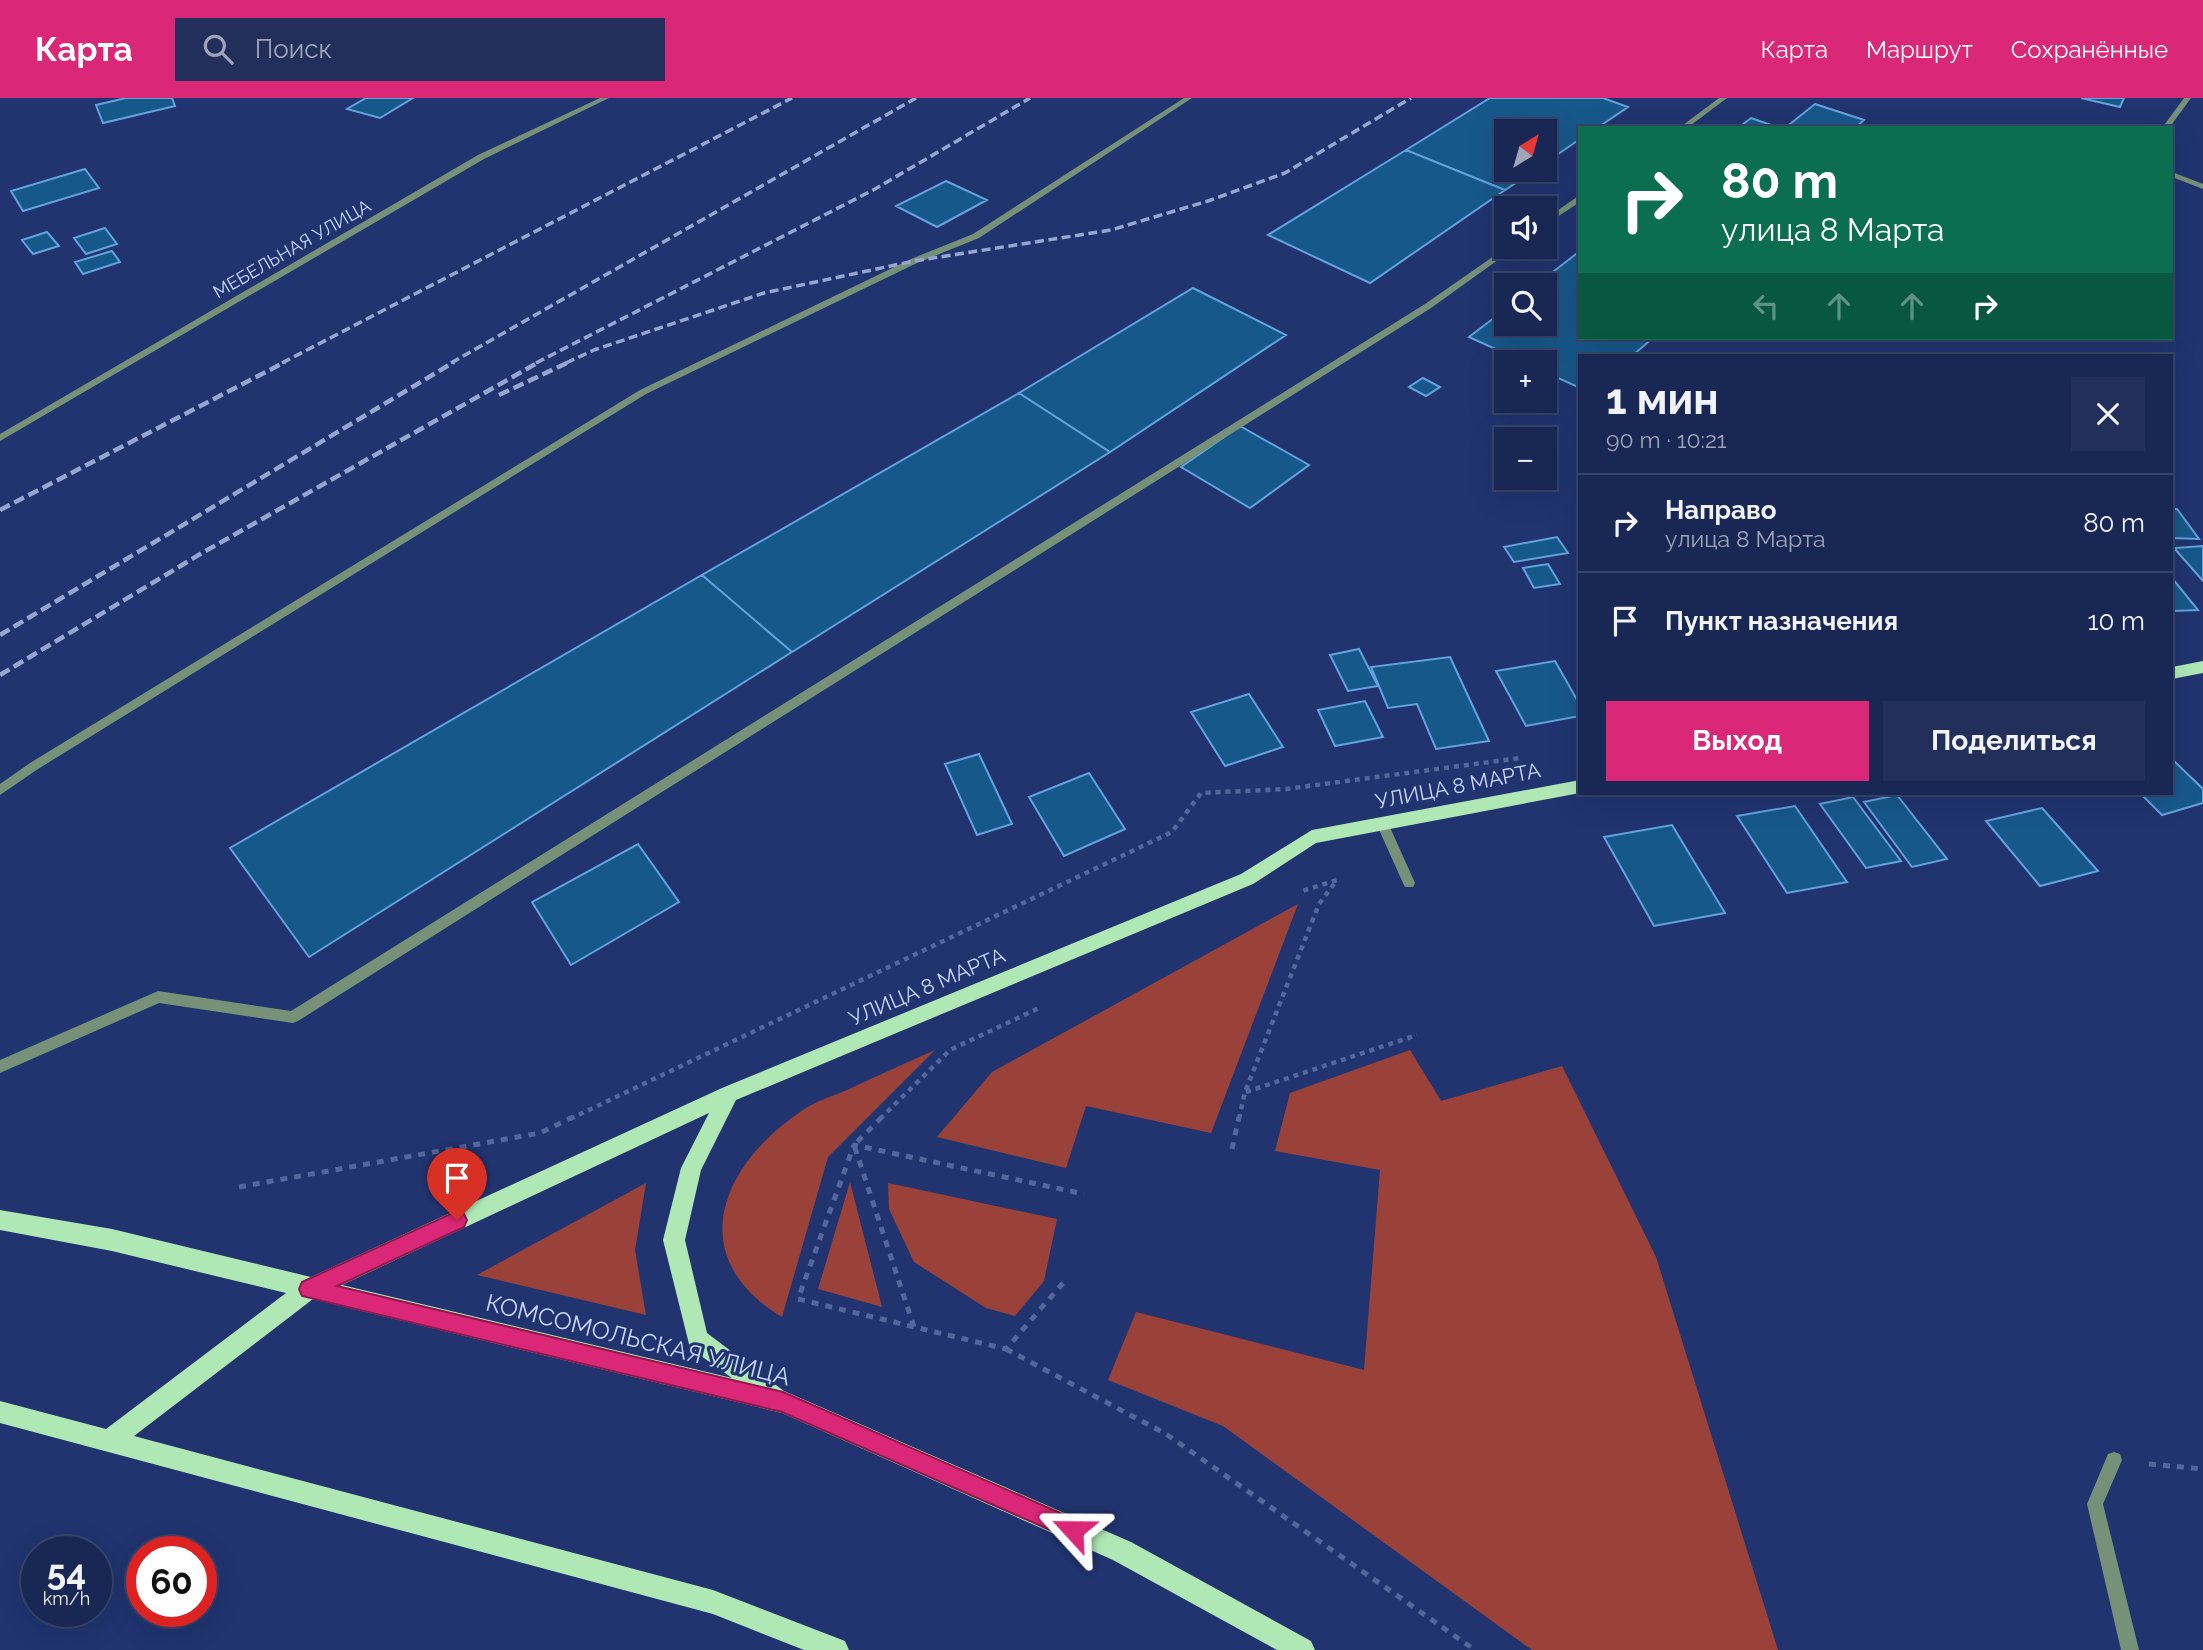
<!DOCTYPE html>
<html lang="ru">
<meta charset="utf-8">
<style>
:root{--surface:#192754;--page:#222f5a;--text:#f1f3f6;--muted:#9fa5b8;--line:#37446b;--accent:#db2777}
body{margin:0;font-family:Raleway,sans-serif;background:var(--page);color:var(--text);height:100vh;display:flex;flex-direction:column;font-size:26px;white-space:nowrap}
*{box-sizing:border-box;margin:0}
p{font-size:23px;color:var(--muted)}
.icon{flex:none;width:38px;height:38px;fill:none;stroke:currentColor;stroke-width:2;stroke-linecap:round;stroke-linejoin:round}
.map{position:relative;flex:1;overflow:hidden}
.panel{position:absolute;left:1578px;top:256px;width:595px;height:441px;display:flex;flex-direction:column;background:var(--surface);border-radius:0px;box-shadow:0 7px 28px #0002,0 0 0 2px var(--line)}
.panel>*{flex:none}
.banner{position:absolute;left:1578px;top:28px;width:595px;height:214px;border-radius:0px;box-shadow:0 7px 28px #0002,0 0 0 2px var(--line);background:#0b6e4f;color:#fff;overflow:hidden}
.needle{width:46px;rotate:37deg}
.controls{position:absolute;left:1494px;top:21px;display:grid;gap:14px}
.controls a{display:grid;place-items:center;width:63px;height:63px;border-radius:0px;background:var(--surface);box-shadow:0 7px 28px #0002,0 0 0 2px var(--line);font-size:35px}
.speed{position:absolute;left:21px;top:1438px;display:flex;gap:14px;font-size:35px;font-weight:700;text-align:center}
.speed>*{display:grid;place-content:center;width:91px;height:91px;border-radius:50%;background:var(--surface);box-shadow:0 7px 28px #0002,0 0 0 2px var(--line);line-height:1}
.speed small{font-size:18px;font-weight:400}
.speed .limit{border:10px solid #d22;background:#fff;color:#111}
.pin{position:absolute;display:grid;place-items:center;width:60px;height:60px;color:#fff;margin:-72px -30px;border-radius:50% 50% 50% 0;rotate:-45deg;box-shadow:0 0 7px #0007}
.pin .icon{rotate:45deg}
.me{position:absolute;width:77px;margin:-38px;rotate:294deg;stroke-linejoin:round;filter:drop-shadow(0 0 5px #0008)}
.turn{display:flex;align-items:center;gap:24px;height:147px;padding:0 28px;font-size:32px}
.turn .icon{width:91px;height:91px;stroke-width:2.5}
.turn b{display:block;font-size:49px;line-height:60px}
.lanes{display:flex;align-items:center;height:66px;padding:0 28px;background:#0003;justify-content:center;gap:35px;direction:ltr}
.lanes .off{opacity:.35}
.round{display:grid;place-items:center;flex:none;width:74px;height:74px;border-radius:0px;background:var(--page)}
.headline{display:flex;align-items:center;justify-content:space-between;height:119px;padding:0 28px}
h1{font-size:42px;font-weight:700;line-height:52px}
.primary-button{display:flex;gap:14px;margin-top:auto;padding:14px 28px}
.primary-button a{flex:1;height:80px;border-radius:0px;background:var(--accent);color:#fff;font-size:28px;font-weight:700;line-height:80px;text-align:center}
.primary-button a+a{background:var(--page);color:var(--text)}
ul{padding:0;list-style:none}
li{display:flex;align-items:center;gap:21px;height:98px;padding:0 28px;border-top:2px solid var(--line)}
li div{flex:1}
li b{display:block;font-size:26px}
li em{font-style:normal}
header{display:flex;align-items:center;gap:42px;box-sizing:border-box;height:98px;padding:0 35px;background:var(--accent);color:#fff}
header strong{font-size:33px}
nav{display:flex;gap:38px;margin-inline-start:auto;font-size:24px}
.search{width:490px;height:63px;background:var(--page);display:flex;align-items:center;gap:18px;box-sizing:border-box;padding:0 24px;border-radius:0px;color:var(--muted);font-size:26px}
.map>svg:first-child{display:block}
.green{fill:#9a423a}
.building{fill:#17588b;stroke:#64a2db;stroke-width:2}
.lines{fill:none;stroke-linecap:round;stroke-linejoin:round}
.path-far1{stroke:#54669b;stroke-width:4.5;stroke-dasharray:5 5;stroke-linecap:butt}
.path{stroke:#54669b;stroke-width:5;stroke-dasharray:7 7;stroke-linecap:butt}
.minor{fill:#769178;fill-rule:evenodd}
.major{fill:#afe8b5;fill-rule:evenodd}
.rail-far1{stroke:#96a6d1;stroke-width:3.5;stroke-dasharray:9 4.5;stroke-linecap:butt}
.rail{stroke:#96a6d1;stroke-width:4.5;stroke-dasharray:11 5;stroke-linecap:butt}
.route{fill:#db2777;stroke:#8e194d;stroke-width:2}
.labels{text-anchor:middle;stroke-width:6;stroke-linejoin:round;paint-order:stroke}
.far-street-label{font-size:18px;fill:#c7d6fa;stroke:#213470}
.street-label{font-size:21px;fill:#c7d6fa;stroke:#213470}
.near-street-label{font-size:24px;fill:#c7d6fa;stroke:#213470}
</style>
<header>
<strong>Карта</strong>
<div class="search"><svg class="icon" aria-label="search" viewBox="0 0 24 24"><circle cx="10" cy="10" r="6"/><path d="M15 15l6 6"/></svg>Поиск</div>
<nav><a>Карта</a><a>Маршрут</a><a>Сохранённые</a></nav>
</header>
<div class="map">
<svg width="2203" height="1552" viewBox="0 0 2203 1552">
<rect width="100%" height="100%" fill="#213470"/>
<path class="green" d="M1298 806 1211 1035 1086 1008 1066 1070 937 1039 992 974Z
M935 952 828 1059 782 1219C682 1159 721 1066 803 1012 816 1003 833 998 847 992 876 978 906 965 935 952Z
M1410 952 1441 1003 1562 968 1656 1159 1778 1552H1532L1223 1328 1108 1282 1136 1214 1364 1272 1380 1072 1275 1053 1290 995Z
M850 1084 882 1209 818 1191Z
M646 1085 635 1152 646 1217 477 1177Z
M888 1085 1057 1121 1044 1183 1015 1218 986 1210 914 1164 889 1111Z"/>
<path class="building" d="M126 0H172L175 8 103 25 96 7Z
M366 0H413L380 20 347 11Z
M1490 0H1603L1628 9 1597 30H1580V41L1545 65V33H1507V72H1535L1505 92 1406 52Z
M2081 0H2124L2120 9Z
M1815 6 1864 22 1855 30H1785Z
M1751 20 1780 30H1738Z
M1406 52 1505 92 1370 185 1268 137Z
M85 71 99 90 23 113 11 93Z
M946 83 987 102 937 129 896 108Z
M105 130 117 146 86 156 74 140Z
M47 134 59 148 33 156 22 142Z
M112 153 120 164 83 176 75 164Z
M1580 153V240H1653L1633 257H1580V290L1545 274V264H1524L1469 239 1507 210V226H1545V187H1536Z
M1193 190 1286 237 1110 354 1019 295Z
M1423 280 1440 289 1426 298 1409 289Z
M1019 295 1110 354 792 554 702 477Z
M1240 328 1309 367 1250 410 1181 369Z
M2172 411H2177L2199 441 2172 440Z
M1557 439 1568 455 1514 464 1504 449Z
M2203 448V483L2174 450Z
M1548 466 1560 486 1534 490 1523 470Z
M702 477 792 554 309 859 230 750Z
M2172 480 2198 512 2172 513Z
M1359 551 1378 588 1348 593 1330 557Z
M1450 559 1489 643 1436 651 1417 606 1388 610 1371 569Z
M1555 563 1580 607V618L1526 628 1496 573Z
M1249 596 1283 649 1225 668 1191 614Z
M1365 603 1383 639 1335 648 1318 612Z
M979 656 1012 726 977 737 945 666Z
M2172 661 2203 691V705L2162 717 2140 695H2172Z
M1089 675 1125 731 1064 758 1029 699Z
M1897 697 1947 761 1912 769 1864 704Z
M1853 699 1901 763 1866 770 1820 706Z
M1795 708 1847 784 1787 795 1737 718Z
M2042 710 2098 773 2040 788 1986 723Z
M1672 727 1725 815 1654 828 1604 739Z
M638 746 679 804 571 867 532 804Z"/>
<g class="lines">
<path class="path-far1" d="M1246 994 1417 937
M570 1021 1172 734 1201 695 1286 691 1520 660
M880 1021 950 952 1039 910
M1239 1021 1245 994 1319 806 1337 782 1299 794"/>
<path class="path" d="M882 1019 854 1047 914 1229
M1232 1051 1239 1019
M239 1089 540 1035 573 1019
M1063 1185 1006 1251 798 1201 854 1047 1084 1096
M1006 1251 1166 1336 1475 1552
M2149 1366 2203 1371"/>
<path class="minor" d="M600 0H609L484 61 0 343V336L478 57Z
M1184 0H1192L979 140 917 165 646 296 38 671 0 697V686L30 665 640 292 911 161 973 136Z
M1719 0H1727L1687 30H1679Z
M2184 0H2191L2169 30H2162Z
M2172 74 2203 86V91L2172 79Z
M1577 99H1580V104L1545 127V121Z
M1507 149H1516L1431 210 298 923 293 925 159 905 0 975V962L158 893 291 913 1425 206Z
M1382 720 1386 722 1388 725 1415 785 1413 789H1405L1403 785 1376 725 1378 722Z
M2114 1354 2120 1356 2122 1362 2103 1406 2139 1552H2121L2087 1406 2108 1356Z"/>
<path class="major" d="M2203 563V575L2172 581V569Z
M1580 682V695L1316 745 1253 786 736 1002 701 1072 685 1142 707 1235 784 1293 1131 1444 1311 1543 1315 1552H1277L1113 1462 782 1315 313 1201 134 1338 713 1492 845 1543 849 1552H804L713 1516 0 1325V1303L106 1331 286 1195 112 1153 0 1132V1112L112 1131 311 1179 722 990 1241 776 1312 732ZM709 1015 681 1070 663 1142 690 1250 732 1280 342 1187Z"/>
<path class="rail-far1" d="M282 265 792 0
M451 265 916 0
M536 265 875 91 1030 0
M566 265 594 252 764 195 914 163 1111 132 1208 103 1285 75 1411 0"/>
<path class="rail" d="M499 297 569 264
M0 412 285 264
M0 537 454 264
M0 577 202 455 539 264"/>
</g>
<path class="route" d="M457 1113 464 1116 467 1122 464 1129 337 1188 783 1294 1081 1424 1084 1432 1081 1439 1073 1443 1066 1439 782 1314 302 1198 299 1191 302 1184Z"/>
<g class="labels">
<g class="far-street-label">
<text transform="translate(292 151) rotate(-30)" y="6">МЕБЕЛЬНАЯ УЛИЦА</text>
</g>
<g class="street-label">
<text transform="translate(1458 688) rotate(-11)" y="7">УЛИЦА 8 МАРТА</text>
<text transform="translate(927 889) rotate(-23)" y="7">УЛИЦА 8 МАРТА</text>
</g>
<g class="near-street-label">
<text transform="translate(638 1242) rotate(14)" y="8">КОМСОМОЛЬСКАЯ УЛИЦА</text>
</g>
</g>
</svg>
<div class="controls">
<a><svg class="needle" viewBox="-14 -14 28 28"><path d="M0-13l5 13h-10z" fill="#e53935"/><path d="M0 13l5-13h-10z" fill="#9fa5b8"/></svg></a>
<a><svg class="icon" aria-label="sound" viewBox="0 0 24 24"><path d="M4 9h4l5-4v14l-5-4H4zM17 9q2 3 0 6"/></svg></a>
<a><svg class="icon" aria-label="search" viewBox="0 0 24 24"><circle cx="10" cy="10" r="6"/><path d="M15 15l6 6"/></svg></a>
<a>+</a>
<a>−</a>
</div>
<div class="speed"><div>54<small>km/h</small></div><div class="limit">60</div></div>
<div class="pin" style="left:457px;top:1122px;background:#d93025"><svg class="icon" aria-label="arrive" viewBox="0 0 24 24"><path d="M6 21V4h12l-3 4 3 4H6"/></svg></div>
<svg class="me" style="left:1073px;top:1432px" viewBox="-20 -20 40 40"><path d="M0-17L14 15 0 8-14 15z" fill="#db2777" stroke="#fff" stroke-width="4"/></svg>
<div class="banner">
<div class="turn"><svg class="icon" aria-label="right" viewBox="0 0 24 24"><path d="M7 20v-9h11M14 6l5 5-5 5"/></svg><div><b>80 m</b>улица 8 Марта</div></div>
<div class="lanes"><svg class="icon off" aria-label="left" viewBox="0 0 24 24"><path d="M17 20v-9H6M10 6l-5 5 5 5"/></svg><svg class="icon off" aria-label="ahead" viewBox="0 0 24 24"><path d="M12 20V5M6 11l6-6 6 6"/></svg><svg class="icon off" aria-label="ahead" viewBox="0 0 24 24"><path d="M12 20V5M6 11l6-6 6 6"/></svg><svg class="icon" aria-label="right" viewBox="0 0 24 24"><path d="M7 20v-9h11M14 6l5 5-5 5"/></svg></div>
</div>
<section class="panel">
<div class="headline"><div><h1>1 мин</h1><p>90 m · 10:21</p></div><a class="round"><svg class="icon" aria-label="close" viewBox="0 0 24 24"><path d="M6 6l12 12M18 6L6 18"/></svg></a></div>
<ul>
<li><svg class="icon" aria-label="right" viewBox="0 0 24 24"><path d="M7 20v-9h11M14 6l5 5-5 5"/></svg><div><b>Направо</b><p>улица 8 Марта</p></div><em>80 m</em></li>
<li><svg class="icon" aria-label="arrive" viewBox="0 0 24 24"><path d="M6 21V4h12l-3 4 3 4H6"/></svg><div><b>Пункт назначения</b></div><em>10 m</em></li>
</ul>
<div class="primary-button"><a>Выход</a><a>Поделиться</a></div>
</section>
</div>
